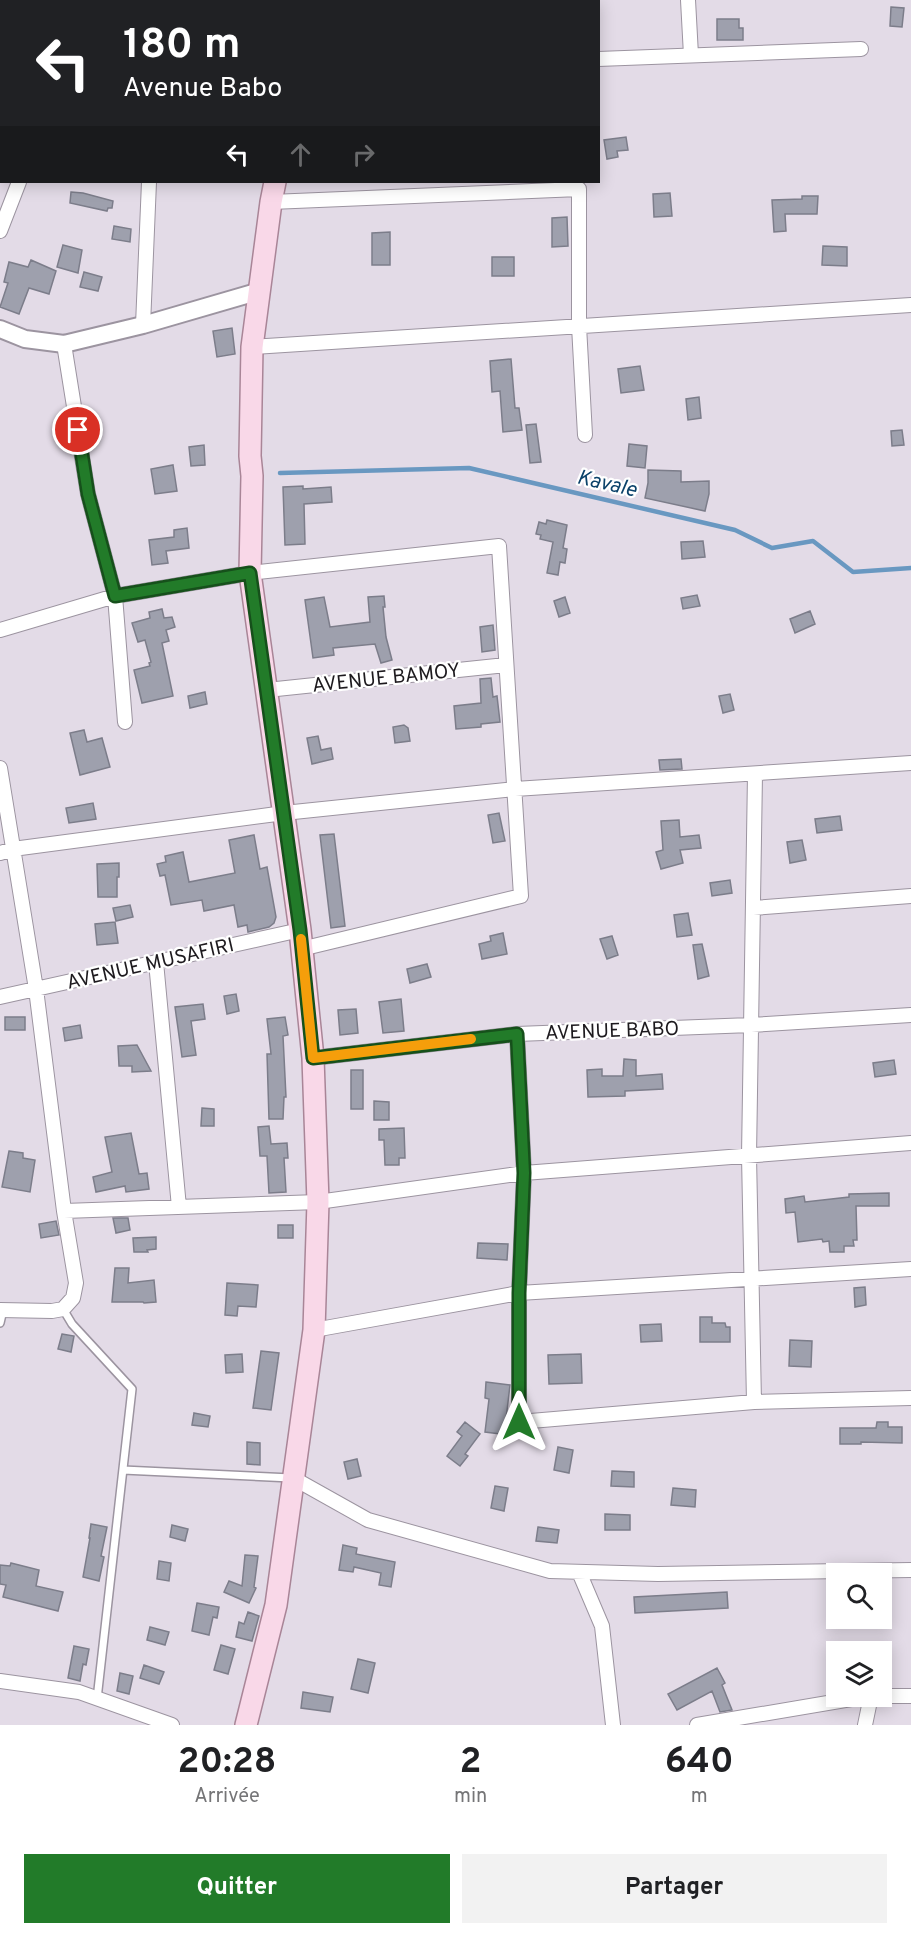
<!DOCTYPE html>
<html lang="fr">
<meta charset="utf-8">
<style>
:root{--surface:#fff;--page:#f2f2f2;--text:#202124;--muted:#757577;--accent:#227b29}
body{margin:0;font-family:Overpass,sans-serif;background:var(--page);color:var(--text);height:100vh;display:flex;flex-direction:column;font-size:22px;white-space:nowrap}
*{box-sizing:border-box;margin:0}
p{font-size:20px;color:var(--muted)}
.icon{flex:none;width:33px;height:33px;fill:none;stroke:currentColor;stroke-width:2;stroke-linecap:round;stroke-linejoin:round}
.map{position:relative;height:1725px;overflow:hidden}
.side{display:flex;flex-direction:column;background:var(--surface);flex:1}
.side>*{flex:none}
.top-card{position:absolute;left:0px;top:0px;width:600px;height:183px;box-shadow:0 3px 15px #0003;background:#202124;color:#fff;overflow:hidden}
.controls{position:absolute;left:826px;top:1563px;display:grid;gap:12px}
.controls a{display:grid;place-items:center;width:66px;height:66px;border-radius:0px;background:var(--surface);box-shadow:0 3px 15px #0003;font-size:30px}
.pin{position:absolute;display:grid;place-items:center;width:51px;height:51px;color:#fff;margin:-26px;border:3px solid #fff;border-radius:50%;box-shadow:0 2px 6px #0007}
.me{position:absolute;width:66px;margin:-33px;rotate:0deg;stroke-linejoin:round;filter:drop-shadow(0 0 4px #0008)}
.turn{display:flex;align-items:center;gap:21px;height:126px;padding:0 24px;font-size:27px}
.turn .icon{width:78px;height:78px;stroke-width:2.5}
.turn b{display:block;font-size:42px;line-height:51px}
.lanes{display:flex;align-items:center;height:57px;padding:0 24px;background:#0003;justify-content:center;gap:30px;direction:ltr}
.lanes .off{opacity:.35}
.eta{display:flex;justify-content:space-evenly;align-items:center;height:102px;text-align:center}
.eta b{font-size:36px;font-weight:700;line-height:42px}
.button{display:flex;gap:12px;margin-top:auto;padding:12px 24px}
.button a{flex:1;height:69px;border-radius:0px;background:var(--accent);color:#fff;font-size:24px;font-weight:700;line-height:69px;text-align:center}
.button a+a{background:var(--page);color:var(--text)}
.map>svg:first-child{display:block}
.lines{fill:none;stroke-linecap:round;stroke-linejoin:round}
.stream{stroke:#6998c1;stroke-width:4.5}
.building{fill:#9ea0ad;stroke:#7c7d8a;stroke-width:1.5}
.service-casing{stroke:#9c94a0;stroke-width:10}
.minor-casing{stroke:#9c94a0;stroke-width:16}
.tertiary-casing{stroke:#9c94a0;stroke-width:20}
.primary-casing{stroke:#a98597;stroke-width:24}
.service{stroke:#fff;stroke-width:7}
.minor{stroke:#fff;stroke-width:14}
.tertiary{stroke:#fff;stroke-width:16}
.primary{stroke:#f9d8e8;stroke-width:21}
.route-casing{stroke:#16501b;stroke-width:15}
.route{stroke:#227b29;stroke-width:10}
.slow{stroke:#f59e0b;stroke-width:10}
.labels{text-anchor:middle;stroke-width:4.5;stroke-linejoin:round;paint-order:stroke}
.street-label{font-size:20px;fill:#1d1a1e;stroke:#fff}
.water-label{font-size:21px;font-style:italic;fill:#0b426a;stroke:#fff}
</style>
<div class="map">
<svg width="911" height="1725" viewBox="0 0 911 1725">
<rect width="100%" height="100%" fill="#e3dbe7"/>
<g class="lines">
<path class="stream" d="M280 473 469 468 735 530 772 548 813 541 853 572 911 568"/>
</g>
<path class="building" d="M891 7 904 8 902 27 890 26Z
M717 19H739V28H743V40H717Z
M626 137 628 150 617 151 618 157 607 159 604 140Z
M71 192 83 193 113 201 112 208H108L107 211 70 203Z
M670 193 672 216 654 217 653 194Z
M802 196H818L817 214H785L786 231 774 232 772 200 802 199Z
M567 217 568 246 552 247V218Z
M114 226 131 229 130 242 112 239Z
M390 232V265H372V233Z
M63 245 82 250 78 273 57 267Z
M823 246 847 247V266L822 265Z
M492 257H514V276H492Z
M31 260 56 271 49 294 29 288 19 314 0 307 8 283 4 282 9 262 28 267Z
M84 272 102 277 98 291 80 287Z
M232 328 235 354 217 357 213 331Z
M511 359 515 408H519L522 430 503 432 500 391 492 392 490 361Z
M640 366 644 390 621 393 618 369Z
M699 397 701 418 688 420 686 399Z
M536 424 541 462 530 463 526 425Z
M902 430 904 445 892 446 891 431Z
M629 444 647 446 645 468 627 466Z
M204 445 205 465 191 466 189 447Z
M173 465 177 491 155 494 151 469Z
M648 470 681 471V482L709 481V494L705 511 645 498 648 483Z
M303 486V489L331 487 332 502 304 504 305 544 285 545 283 487Z
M547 520 567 525 563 548 567 549 565 563 560 562 558 575 547 573 553 542 540 539 541 535 536 534 539 522 546 524Z
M187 528 189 548 166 551 168 563 152 565 149 540 174 537V530Z
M703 541 705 557 682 559 681 542Z
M697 595 700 606 683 609 681 598Z
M384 596 385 607H383L386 637 392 660 381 663 375 644 333 648 334 655 313 658 305 600 324 597 330 627 370 622 368 597Z
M565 597 570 613 559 617 554 601Z
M162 609 164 618 172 617 175 627 166 630 169 641 162 643 173 696 142 703 134 670 150 666 149 663 151 662 145 640 138 642 132 623 150 618 149 612Z
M810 611 815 624 795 633 790 619Z
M493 625 495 650 482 652 480 627Z
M491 678 493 697 497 696 500 722 481 724V727L456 729 454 706 481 703 480 679Z
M205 692 207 704 190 708 188 696Z
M730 694 734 710 723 713 719 696Z
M404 725 408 728 410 741 395 743 393 727Z
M84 730 87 742 102 738 110 767 80 775 70 733Z
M318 736 321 750 331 748 333 759 312 764 307 738Z
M681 759 682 769 660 770 659 760Z
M93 803 96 819 69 823 66 808Z
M499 813 505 841 493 843 488 815Z
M840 816 842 830 817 833 815 819Z
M679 820 680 837 699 835 701 848 680 850 683 863 661 869 656 852 663 850 661 821Z
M334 834 345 926 331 928 320 835Z
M254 835 260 869 267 867 276 917 274 923 269 927 248 932 247 925 238 927 234 905 204 911 202 900 171 905 165 875 160 876 157 864 166 862 165 856 183 852 189 882 235 873 229 840Z
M802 840 806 860 790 863 787 842Z
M119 863V877H117V897H98L97 864Z
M730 880 732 893 712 896 710 883Z
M130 905 133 917 116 921 113 908Z
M688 913 692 935 677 937 674 915Z
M115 922 118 943 97 945 95 924Z
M503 933 507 954 482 959 479 944 491 941 490 936Z
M612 936 618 955 607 959 600 939Z
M702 944 709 976 698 979 693 945Z
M427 964 431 977 410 983 407 969Z
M236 994 239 1011 227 1014 224 996Z
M401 999 404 1031 383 1033 379 1002Z
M203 1004 205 1019 191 1021 196 1055 182 1057 175 1007Z
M356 1009 358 1033 340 1035 338 1010Z
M5 1017H25V1030H5Z
M285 1017 288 1035 283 1036 286 1097H284L283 1119H269L267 1054H271L267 1019Z
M80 1025 82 1038 65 1041 63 1028Z
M137 1045 151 1071 132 1072V1066H119L118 1046Z
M624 1059 636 1060V1076L662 1074 663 1089 625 1091V1096L588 1097 587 1070 602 1069V1076H623Z
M894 1060 896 1074 875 1077 873 1063Z
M351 1070H363V1109H351Z
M374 1101 389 1102V1120H374Z
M202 1108 214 1109V1126H201Z
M269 1126 271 1144 287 1143 288 1158H284L286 1192 269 1193 267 1156H260L258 1127Z
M404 1128 405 1158H399V1165H385L384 1140H379V1129Z
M131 1133 139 1174 147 1173 149 1189 126 1192 125 1186 96 1192 93 1177 112 1172 105 1137Z
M9 1151 23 1153V1158L35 1160 30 1192 2 1187Z
M889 1193V1206H856L857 1240H853L854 1246H844V1252H830L829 1241 823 1242 822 1239 798 1242 795 1212 786 1213 785 1199 804 1196 805 1202 849 1197V1194Z
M113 1218H128L130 1230 116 1233Z
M56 1221 59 1235 41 1238 39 1224Z
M278 1225H293V1238H278Z
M156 1237V1249L147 1250 148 1252H134L133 1238Z
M478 1243 508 1244 507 1260 477 1258Z
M115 1268H129L128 1283 154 1280 156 1302 144 1303 143 1302H112Z
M227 1283 258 1285 256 1307 238 1306 237 1316 225 1315Z
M865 1287 866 1305 855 1307 854 1288Z
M700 1317H712V1323H725L726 1327H730V1342H700Z
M661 1324 662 1341 641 1342 640 1325Z
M62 1334 74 1336 71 1352 58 1349Z
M790 1340 812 1341 811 1367 789 1366Z
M261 1351 279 1353 271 1410 253 1408Z
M242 1354 243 1372 226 1373 225 1355Z
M581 1354 582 1383 549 1384 548 1355Z
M486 1382 510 1385 506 1419H510L508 1435 485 1432 489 1399 485 1398Z
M194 1413 210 1416 208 1427 192 1425Z
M465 1422 480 1434 465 1454 468 1456 460 1466 447 1456 462 1436 457 1432Z
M877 1422H888V1427H902V1443L861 1442V1444H840V1428H876Z
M247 1442 260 1443V1465L247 1464Z
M558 1447 573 1450 569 1473 554 1470Z
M357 1459 361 1476 348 1479 344 1462Z
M612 1471 634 1472V1487L611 1486Z
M495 1486 508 1488 504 1511 491 1508Z
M673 1488 696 1490 695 1507 671 1505Z
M605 1514 630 1515V1530H605Z
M91 1524 107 1527 101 1556 104 1557 99 1581 83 1577 90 1538H89Z
M172 1525 188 1529 185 1541 170 1537Z
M538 1527 559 1530 557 1543 536 1541Z
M343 1545 357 1548 356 1554 395 1562 391 1587 379 1585 381 1573 354 1567 353 1572 339 1570Z
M245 1555 258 1556 254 1587 256 1588 249 1603 224 1592 229 1581 242 1586Z
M159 1561 171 1563 169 1581 157 1579Z
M11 1563 39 1570 36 1586 63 1592 58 1611 3 1597 6 1585 0 1584V1565L10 1566Z
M727 1592 728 1608 635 1613 634 1597Z
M197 1603 219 1607 217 1618 213 1617 209 1635 192 1631Z
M248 1612 259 1616 252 1641 236 1637 239 1622 244 1624Z
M150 1627 169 1632 165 1645 147 1640Z
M221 1645 235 1649 228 1674 214 1670Z
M74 1646 89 1649 86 1665 83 1664 80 1681 68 1678Z
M358 1659 375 1663 368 1693 351 1689Z
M144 1665 164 1672 159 1684 140 1678Z
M717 1668 725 1683 722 1685 732 1710 720 1712 712 1691 677 1710 668 1694Z
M120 1673 133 1676 129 1694 117 1691Z
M303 1692 333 1697 330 1712 301 1708Z"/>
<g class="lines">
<g class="service-casing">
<path id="service" d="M63 1309 72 1324 132 1389 97 1699
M0 1323 3 1310
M123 1470 291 1478"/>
</g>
<g class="minor-casing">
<path id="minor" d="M688 0 691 55
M0 1 3 2
M47 2V0
M172 2V0
M598 59 861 49
M0 130 2 131
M271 202 579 189V326L585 435
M0 231 19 182
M143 325 149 182
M64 344 88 494 115 596 125 722
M252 347 911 305
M0 630 115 596 250 573 499 546 521 896 301 949
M267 690 506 665
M0 768 36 989 64 1211 76 1283 73 1298 63 1309 52 1311 0 1310
M0 853 13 849 284 813 515 789 911 763
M753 908 911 896
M156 962 179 1207
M0 997 300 930
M517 1034 524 1173 519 1293V1422L754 1402 911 1398
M313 1058 517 1034 751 1025 911 1015
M64 1211 318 1202 524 1173 911 1143
M314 1330 519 1293 911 1269
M754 1402 749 1156 755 774
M293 1478 368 1520 550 1571 658 1574 911 1570
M579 1572 602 1626 613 1725
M0 1681 79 1692 172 1725
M882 1696H911
M697 1725 869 1696
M865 1725 871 1696"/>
</g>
<g class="tertiary-casing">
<path id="tertiary" d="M0 329 25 339 64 344 143 325 260 291"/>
</g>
<g class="primary-casing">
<path id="primary" d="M324 2V0
M246 1725 276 1605 314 1330 318 1202 313 1058 300 930 250 573 252 476 250 456 252 347 271 202 275 182"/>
</g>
<use href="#service" class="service"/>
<use href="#minor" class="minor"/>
<use href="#tertiary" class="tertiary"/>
<use href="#primary" class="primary"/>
</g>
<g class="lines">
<g class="route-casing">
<path id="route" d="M78 430 88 494 115 596 250 573 300 930 313 1058 517 1034 524 1173 519 1293V1422"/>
</g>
<use href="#route" class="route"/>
<path class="slow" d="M301 939 313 1058 471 1039"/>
</g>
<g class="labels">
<g class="street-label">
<text transform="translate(386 677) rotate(-6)" y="7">AVENUE BAMOY</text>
<text transform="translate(150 963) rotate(-13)" y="7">AVENUE MUSAFIRI</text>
<text transform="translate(612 1030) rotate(-2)" y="7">AVENUE BABO</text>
</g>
<g class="water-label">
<text transform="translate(607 483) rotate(13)" y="7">Kavale</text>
</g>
</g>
</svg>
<div class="controls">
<a><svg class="icon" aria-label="search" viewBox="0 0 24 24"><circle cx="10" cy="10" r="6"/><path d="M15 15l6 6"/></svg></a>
<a><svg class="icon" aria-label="layers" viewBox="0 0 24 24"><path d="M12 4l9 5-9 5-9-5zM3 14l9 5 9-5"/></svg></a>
</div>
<div class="pin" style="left:78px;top:430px;background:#d93025"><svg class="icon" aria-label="arrive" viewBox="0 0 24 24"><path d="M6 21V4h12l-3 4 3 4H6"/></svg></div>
<svg class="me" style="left:519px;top:1422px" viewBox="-20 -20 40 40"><path d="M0-17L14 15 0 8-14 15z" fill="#227b29" stroke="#fff" stroke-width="4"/></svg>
<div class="top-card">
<div class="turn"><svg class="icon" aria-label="left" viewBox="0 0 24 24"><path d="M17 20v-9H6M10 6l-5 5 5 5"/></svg><div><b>180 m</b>Avenue Babo</div></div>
<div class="lanes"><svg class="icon" aria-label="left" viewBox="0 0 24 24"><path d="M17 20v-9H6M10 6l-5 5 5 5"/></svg><svg class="icon off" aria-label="ahead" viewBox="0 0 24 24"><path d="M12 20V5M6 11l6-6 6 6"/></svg><svg class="icon off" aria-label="right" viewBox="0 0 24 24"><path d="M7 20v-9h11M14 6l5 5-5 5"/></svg></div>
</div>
</div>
<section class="side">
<div class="eta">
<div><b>20:28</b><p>Arrivée</p></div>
<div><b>2</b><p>min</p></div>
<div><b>640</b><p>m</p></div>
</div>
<div class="button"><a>Quitter</a><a>Partager</a></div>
</section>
